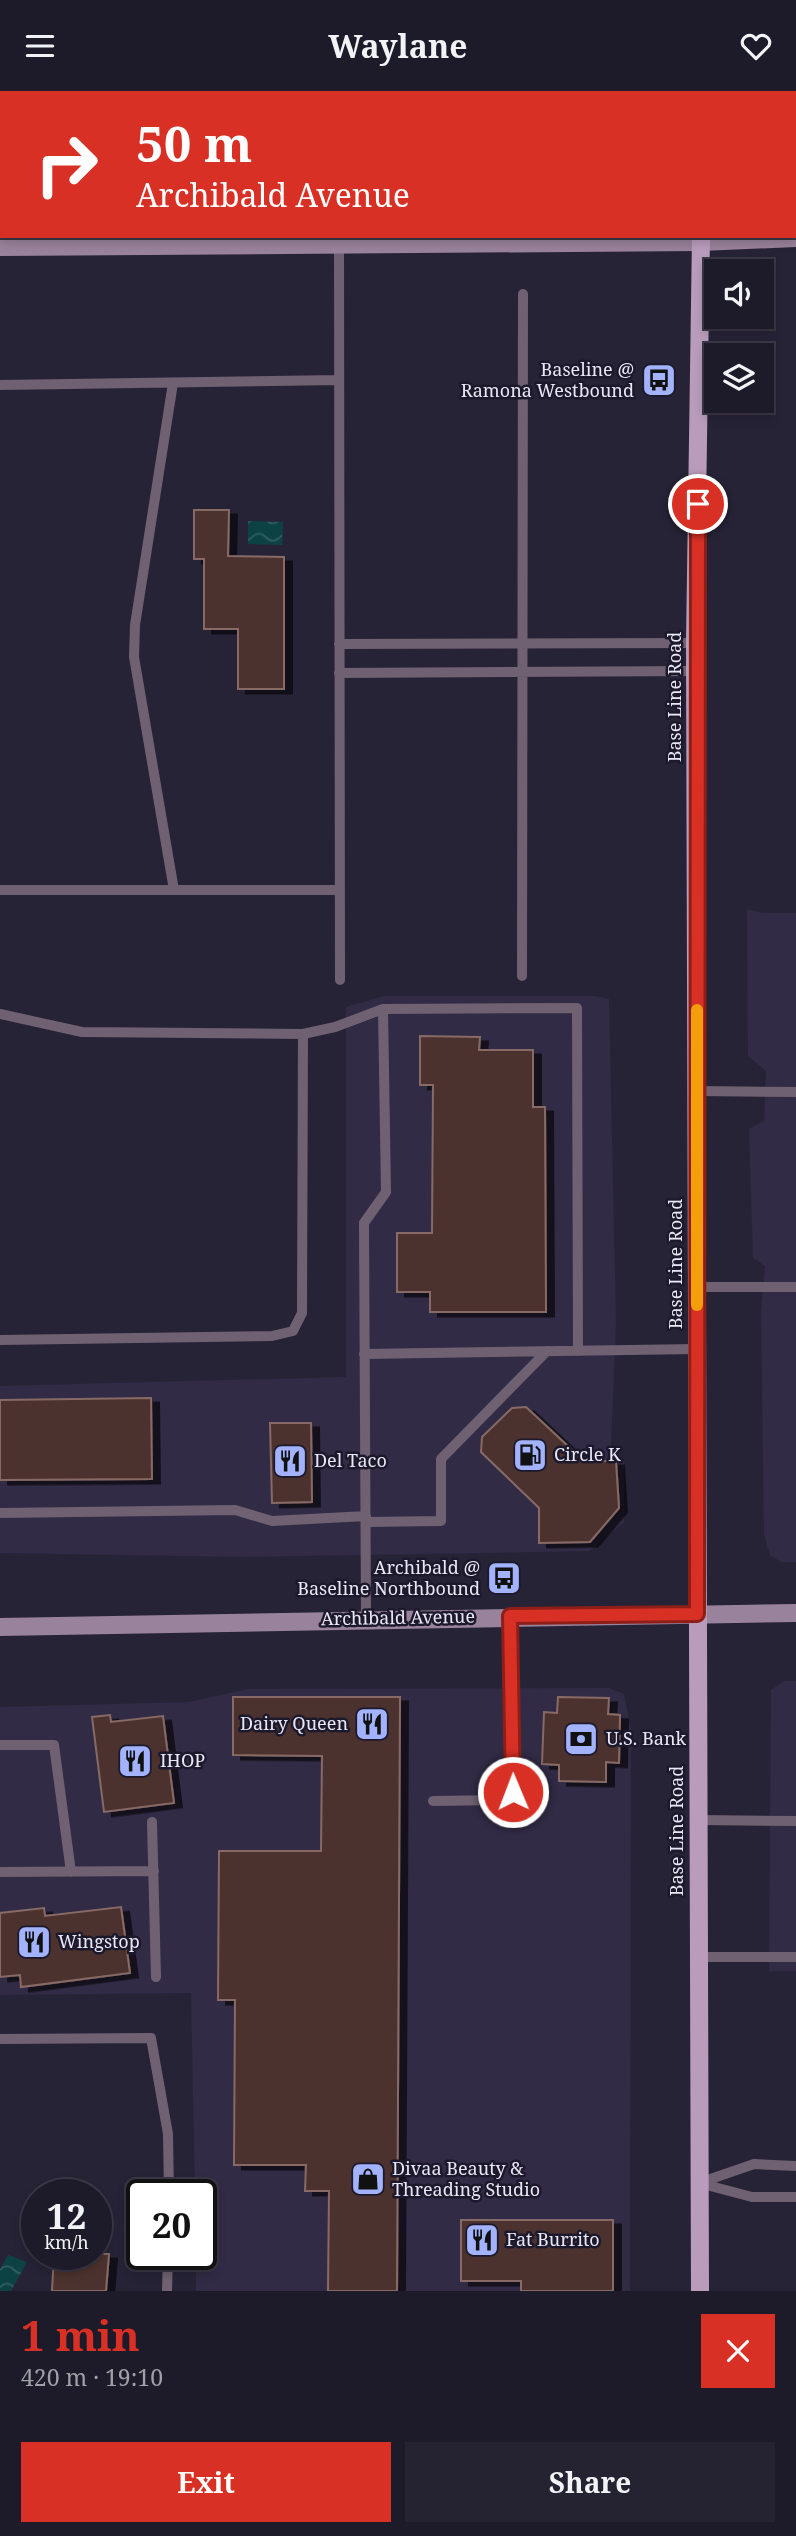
<!DOCTYPE html>
<meta charset="utf-8">
<style>
:root{--surface:#1d1a29;--page:#252331;--text:#f1f3f6;--muted:#a0a1a8;--line:#3b3846;--accent:#d93025}
body{margin:0;font-family:"Noto Serif",serif;background:var(--page);color:var(--text);height:100vh;display:flex;flex-direction:column;font-size:26px;white-space:nowrap}
*{box-sizing:border-box;margin:0}
p{font-size:23px;color:var(--muted)}
.icon{flex:none;width:38px;height:38px;fill:none;stroke:currentColor;stroke-width:2;stroke-linecap:round;stroke-linejoin:round}
.map{position:relative;height:2200px;overflow:hidden}
.panel{display:flex;flex-direction:column;background:var(--surface);flex:1}
.panel>*{flex:none}
.guide{position:absolute;left:0px;top:0px;width:796px;height:147px;box-shadow:0 4px 10px #0003,0 0 0 2px var(--line);background:#d93025;color:#fff;overflow:hidden}
.buttons{position:absolute;left:704px;top:168px;display:grid;gap:14px}
.buttons a{display:grid;place-items:center;width:70px;height:70px;border-radius:0px;background:var(--surface);box-shadow:0 4px 10px #0003,0 0 0 2px var(--line);font-size:35px}
.speed{position:absolute;left:21px;top:2088px;display:flex;gap:14px;font-size:35px;font-weight:700;text-align:center}
.speed>*{display:grid;place-content:center;width:91px;height:91px;border-radius:50%;background:var(--surface);box-shadow:0 4px 10px #0003,0 0 0 2px var(--line);line-height:1}
.speed small{font-size:18px;font-weight:400}
.speed .limit{border:4px solid #111;border-radius:10px;background:#fff;color:#111}
.pin{position:absolute;display:grid;place-items:center;width:60px;height:60px;color:#fff;margin:-30px;border:4px solid #fff;border-radius:50%;box-shadow:0 2px 7px #0007}
.me{position:absolute;width:77px;margin:-38px;rotate:359deg;stroke-linejoin:round;filter:drop-shadow(0 0 5px #0008)}
.turn{display:flex;align-items:center;gap:24px;height:147px;padding:0 21px;font-size:32px}
.turn .icon{width:91px;height:91px;stroke-width:2.5}
.turn b{display:block;font-size:49px;line-height:60px}
.round{display:grid;place-items:center;flex:none;width:74px;height:74px;border-radius:0px;background:var(--page)}
.headline{display:flex;align-items:center;justify-content:space-between;height:119px;padding:0 21px}
h1{font-size:42px;font-weight:700;line-height:52px;color:var(--accent)}
.cta{display:flex;gap:14px;margin-top:auto;padding:14px 21px}
.cta a{flex:1;height:80px;border-radius:0px;background:var(--accent);color:#fff;font-size:28px;font-weight:700;line-height:80px;text-align:center}
.cta a+a{background:var(--page);color:var(--text)}
header{display:flex;justify-content:space-between;align-items:center;height:91px;padding:0 21px;background:var(--surface);font-size:32px;font-weight:700}
.map>svg:first-child{display:block}
.built{fill:#312b46}
.water{fill:url(#water-waves)}
.building{fill:#4b322d;stroke:#876a65;stroke-width:2;filter:url(#shadow)}
.lines{fill:none;stroke-linecap:round;stroke-linejoin:round}
.lane{stroke:#6f6171;stroke-width:10}
.secondary{stroke:#99829b;stroke-width:18}
.primary{stroke:#b99cbc;stroke-width:18}
.route-casing{stroke:#8d1f18;stroke-width:18}
.route{stroke:#d93025;stroke-width:12}
.slow{stroke:#f59e0b;stroke-width:12}
.labels{text-anchor:middle;stroke-width:5;stroke-linejoin:round;paint-order:stroke}
.poi-label{font-size:18px;fill:#e9e7f5;stroke:#1d192d;text-anchor:start}
.street-label{font-size:18px;fill:#e9e7f5;stroke:#1d192d}
</style>
<header><svg class="icon" aria-label="menu" viewBox="0 0 24 24"><path d="M4 6h16M4 12h16M4 18h16"/></svg>Waylane<svg class="icon" aria-label="heart" viewBox="0 0 24 24"><path d="M12 20l-8-8c-3-5 5-10 8-4 3-6 11-1 8 4z"/></svg></header>
<div class="map">
<svg width="796" height="2200" viewBox="0 0 796 2200">
<defs>
<pattern id="water-waves" width="16" height="10" patternUnits="userSpaceOnUse" patternTransform="scale(1.75)"><rect width="16" height="10" fill="#0d4244"/><path d="M0 5q4-4 8 0t8 0" fill="none" stroke="#305d60"/></pattern>
<filter id="shadow"><feDropShadow dx="8" dy="4.5" stdDeviation="0" flood-color="#0009"/></filter>
</defs>
<rect width="100%" height="100%" fill="#272337"/>
<path class="built" d="M747 818 762 822H796V1471H781L770 1464 764 1443 761 1222 765 1175 753 1167 749 1038 764 1030 766 980 748 965Z
M384 905H595L609 908 616 1231 611 1356 624 1370V1431L590 1460 245 1466 0 1462V1295L346 1286V916Z
M784 1590H796V1880H769L771 1599Z
M609 1597 624 1603 631 1638 630 2200H196V2163H201V2104L195 2103 191 1902 0 1904V1616L189 1611 248 1598Z"/>
<path class="water" d="M248 430 283 431 282 454 248 453Z
M8 2164 27 2171 11 2200H0V2178Z"/>
<path class="building" d="M194 419H229L228 465 284 466V598H238V538H204V468H194Z
M420 945 480 946 479 959H533V1016H545L546 1221H430V1201H397V1142H432L433 994H420Z
M151 1307 152 1388 0 1389V1309Z
M526 1316 584 1370H616L619 1417 590 1451 539 1452V1417L481 1361 482 1346 512 1317Z
M270 1332H311L312 1411 272 1412Z
M233 1606H400L397 2200H328L329 2100H305L306 2074H234L235 1909H218L219 1760H321L322 1665 233 1664Z
M558 1606 609 1607 608 1623 620 1624 619 1672 606 1671V1691L559 1690V1674L542 1673 544 1621 557 1622Z
M110 1624 111 1631 163 1625 174 1712 104 1721 92 1626Z
M121 1816 130 1882 21 1896 20 1884 0 1886V1822L44 1817 45 1825Z
M461 2129H613V2200H521V2190H461Z
M54 2163H109L106 2200H52Z"/>
<g class="lines">
<path class="lane" d="M339 153 340 889
M173 292 135 534 134 566 174 799
M0 294 339 289
M339 553 695 552
M339 582 696 580
M0 799H340
M522 885 523 203
M0 923 82 941 303 943 335 936 383 918 577 917 578 1260
M697 1000 796 1001
M697 1196H796
M0 1249 272 1245 293 1240 302 1222 303 943
M364 1263 697 1258
M0 1422 235 1419 272 1430 366 1425
M366 1431 441 1430V1368L547 1260
M366 1528 364 1132 386 1101 383 918
M0 1654H54L71 1781
M433 1710 500 1709 513 1701 510 1525
M698 1729 796 1730
M152 1731 156 1886
M0 1781 154 1780
M698 1866H796
M0 1948 151 1947 168 2043 169 2104
M699 2092 754 2073 796 2075
M699 2092 752 2106H796
M167 2200 168 2163"/>
<path class="secondary" d="M0 156 701 151 796 147
M0 1536 796 1522"/>
<path class="primary" d="M701 2V0
M700 2200 695 552 701 145"/>
</g>
<g class="lines">
<g class="route-casing">
<path id="route" d="M513 1701 510 1525 697 1523 698 413"/>
</g>
<use href="#route" class="route"/>
<path class="slow" d="M697 919V1214"/>
</g>
<defs>
<g id="bus-square" transform="scale(1.75)"><rect x="-9" y="-9" width="18" height="18" rx="4" fill="#a3b2fd" stroke="#1d192d"/><path d="M-5-6H5V4H4V6H2V4H-2V6H-4V4H-5ZM-3.5-4V0h7V-4ZM-3.5 1.2v1.5H-2V1.2ZM2 1.2v1.5H3.5V1.2Z" fill="#111"/></g>
<g id="fuel-square" transform="scale(1.75)"><rect x="-9" y="-9" width="18" height="18" rx="4" fill="#a3b2fd" stroke="#1d192d"/><path d="M-5.5-6h7V0h2V4h1.3V-2.5L3-4.5l.8-.8L6-3V5H2.5V1h-1V6h-7ZM-4.2-4.7v3.2H.2V-4.7Z" fill="#111"/></g>
<g id="restaurant-square" transform="scale(1.75)"><rect x="-9" y="-9" width="18" height="18" rx="4" fill="#a3b2fd" stroke="#1d192d"/><path d="M-5-6h1v4h1v-4h1v4h1v-4h1v5L-1.5 .5V6h-2V.5L-5-1ZM5-6V6H3V1.5H1.5Q1.5-4 5-6Z" fill="#111"/></g>
<g id="bank-square" transform="scale(1.75)"><rect x="-9" y="-9" width="18" height="18" rx="4" fill="#a3b2fd" stroke="#1d192d"/><path d="M-6-4H6V4H-6ZM0-2.3a2.3 2.3 0 1 0 0 4.6a2.3 2.3 0 1 0 0-4.6Z" fill="#111"/></g>
<g id="shop-square" transform="scale(1.75)"><rect x="-9" y="-9" width="18" height="18" rx="4" fill="#a3b2fd" stroke="#1d192d"/><path d="M-5-2.5h2.3a2.7 3.5 0 0 1 5.4 0H5L5.5 6h-11ZM-1.5-2.5h3a1.5 2.3 0 0 0-3 0Z" fill="#111"/></g>
</defs>
<g fill-rule="evenodd">
<use href="#bus-square" x="659" y="289"/>
<use href="#fuel-square" x="530" y="1364"/>
<use href="#restaurant-square" x="290" y="1370"/>
<use href="#bus-square" x="504" y="1487"/>
<use href="#restaurant-square" x="372" y="1633"/>
<use href="#bank-square" x="581" y="1648"/>
<use href="#restaurant-square" x="135" y="1670"/>
<use href="#restaurant-square" x="34" y="1851"/>
<use href="#shop-square" x="368" y="2088"/>
<use href="#restaurant-square" x="482" y="2149"/>
</g>
<g class="labels">
<g class="poi-label">
<text x="634" y="285" text-anchor="end">Baseline @<tspan x="634" dy="21">Ramona Westbound</tspan></text>
<text x="554" y="1370">Circle K</text>
<text x="314" y="1376">Del Taco</text>
<text x="480" y="1483" text-anchor="end">Archibald @<tspan x="480" dy="21">Baseline Northbound</tspan></text>
<text x="348" y="1639" text-anchor="end">Dairy Queen</text>
<text x="606" y="1654">U.S. Bank</text>
<text x="160" y="1676">IHOP</text>
<text x="58" y="1857">Wingstop</text>
<text x="392" y="2084">Divaa Beauty &amp;<tspan x="392" dy="21">Threading Studio</tspan></text>
<text x="506" y="2155">Fat Burrito</text>
</g>
<g class="street-label">
<text transform="translate(675 606) rotate(-90)" y="6">Base Line Road</text>
<text transform="translate(676 1173) rotate(-90)" y="6">Base Line Road</text>
<text transform="translate(398 1527) rotate(-1)" y="6">Archibald Avenue</text>
<text transform="translate(677 1740) rotate(-90)" y="6">Base Line Road</text>
</g>
</g>
</svg>
<div class="buttons">
<a><svg class="icon" aria-label="sound" viewBox="0 0 24 24"><path d="M4 9h4l5-4v14l-5-4H4zM17 9q2 3 0 6"/></svg></a>
<a><svg class="icon" aria-label="layers" viewBox="0 0 24 24"><path d="M12 4l9 5-9 5-9-5zM3 14l9 5 9-5"/></svg></a>
</div>
<div class="speed"><div>12<small>km/h</small></div><div class="limit">20</div></div>
<div class="pin" style="left:698px;top:413px;background:#d93025"><svg class="icon" aria-label="arrive" viewBox="0 0 24 24"><path d="M6 21V4h12l-3 4 3 4H6"/></svg></div>
<svg class="me" style="left:513px;top:1701px" viewBox="-20 -20 40 40"><circle r="17" fill="#d93025" stroke="#fff" stroke-width="3"/><path d="M0-11L8 9 0 5-8 9z" fill="#fff"/></svg>
<div class="guide">
<div class="turn"><svg class="icon" aria-label="right" viewBox="0 0 24 24"><path d="M7 20v-9h11M14 6l5 5-5 5"/></svg><div><b>50 m</b>Archibald Avenue</div></div>
</div>
</div>
<section class="panel">
<div class="headline"><div><h1>1 min</h1><p>420 m · 19:10</p></div><a class="round" style="background:#d93025;color:#fff"><svg class="icon" aria-label="close" viewBox="0 0 24 24"><path d="M6 6l12 12M18 6L6 18"/></svg></a></div>
<div class="cta"><a>Exit</a><a>Share</a></div>
</section>
